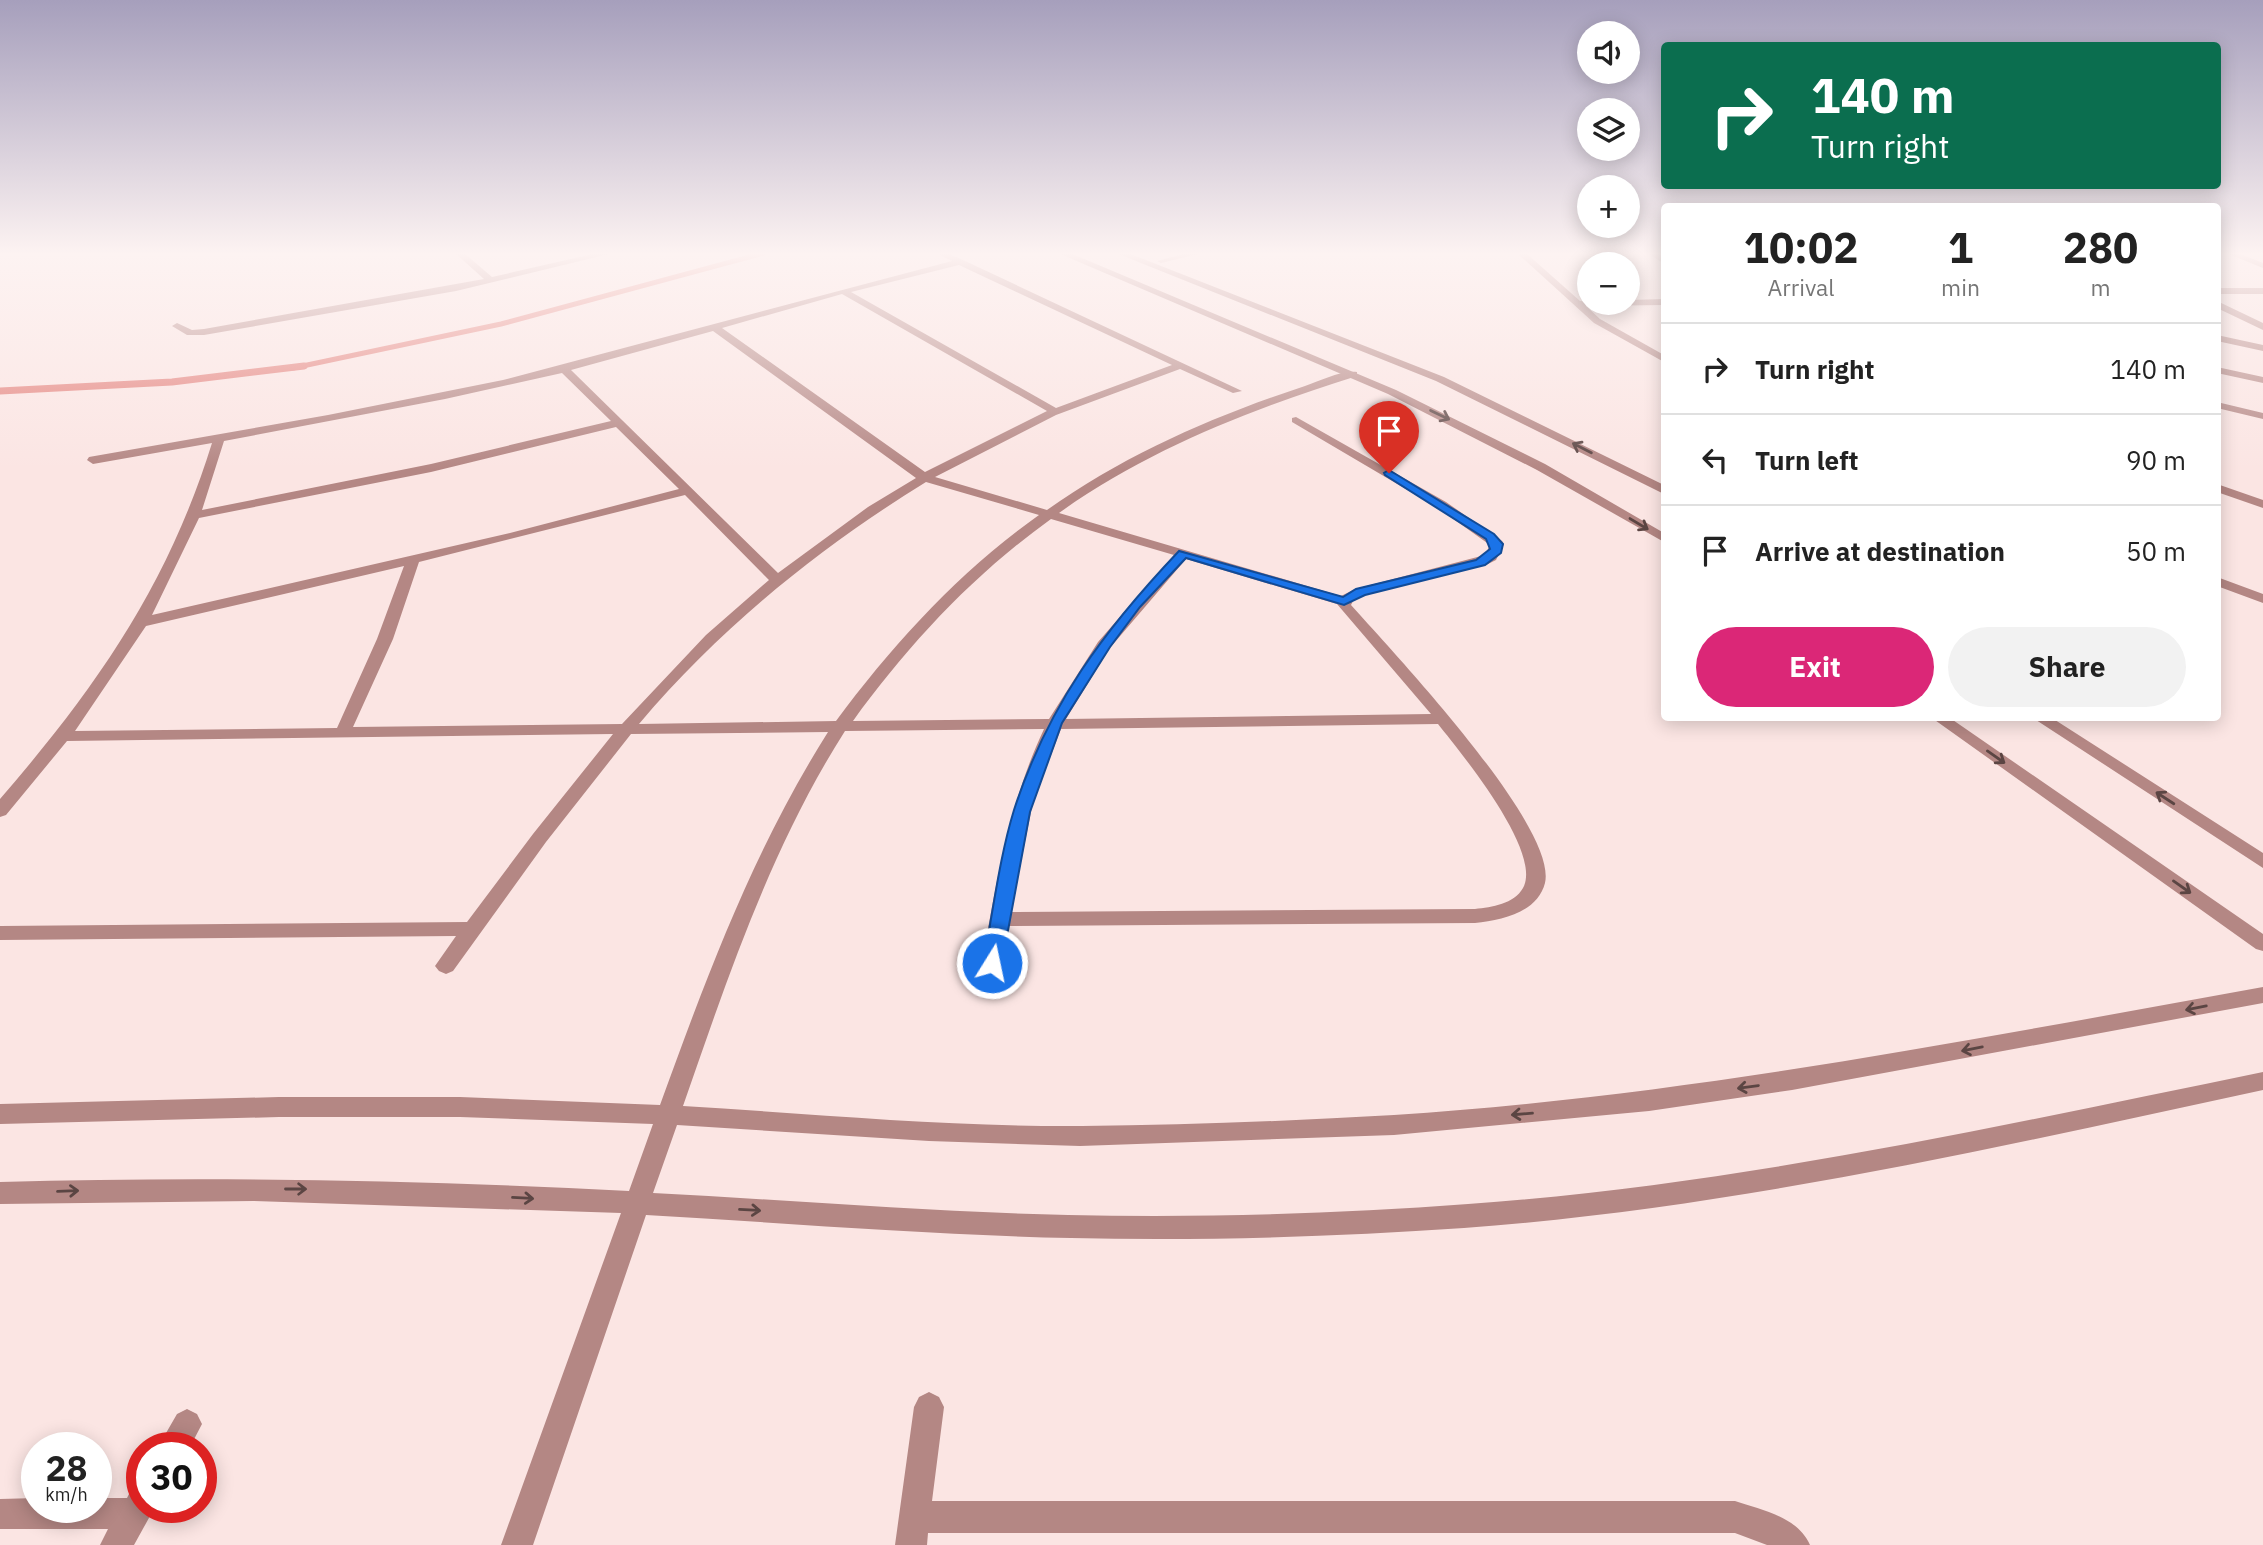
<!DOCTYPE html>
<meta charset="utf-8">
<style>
:root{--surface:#fff;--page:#f2f2f2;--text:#222;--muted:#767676;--line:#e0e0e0;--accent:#db2777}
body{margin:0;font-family:"IBM Plex Sans",sans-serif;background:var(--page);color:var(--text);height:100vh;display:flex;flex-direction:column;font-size:26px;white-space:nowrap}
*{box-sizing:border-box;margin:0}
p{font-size:23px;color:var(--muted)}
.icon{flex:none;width:38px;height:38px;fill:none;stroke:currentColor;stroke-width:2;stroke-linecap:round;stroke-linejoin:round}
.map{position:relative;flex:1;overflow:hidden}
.panel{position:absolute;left:1661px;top:203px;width:560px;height:518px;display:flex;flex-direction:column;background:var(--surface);border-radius:7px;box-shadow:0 4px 18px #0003}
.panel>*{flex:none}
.guide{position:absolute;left:1661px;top:42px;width:560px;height:147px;border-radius:7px;box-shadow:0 4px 18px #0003;background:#0b6e4f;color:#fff;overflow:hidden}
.tools{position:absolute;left:1577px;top:21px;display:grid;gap:14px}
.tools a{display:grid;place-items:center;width:63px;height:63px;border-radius:50%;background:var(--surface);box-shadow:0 4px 18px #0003;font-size:35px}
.speed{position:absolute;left:21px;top:1432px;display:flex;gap:14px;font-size:35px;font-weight:700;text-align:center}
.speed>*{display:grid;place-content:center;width:91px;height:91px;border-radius:50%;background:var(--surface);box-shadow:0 4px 18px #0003;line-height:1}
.speed small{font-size:18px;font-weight:400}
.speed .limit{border:10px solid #d22;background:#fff;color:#111}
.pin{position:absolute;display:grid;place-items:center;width:60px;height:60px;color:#fff;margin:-72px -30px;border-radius:50% 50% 50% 0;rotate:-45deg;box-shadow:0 0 7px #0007}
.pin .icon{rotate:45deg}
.me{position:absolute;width:77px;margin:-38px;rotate:10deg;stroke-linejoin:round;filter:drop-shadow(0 0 5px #0008)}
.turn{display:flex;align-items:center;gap:24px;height:147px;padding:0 35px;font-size:32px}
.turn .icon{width:91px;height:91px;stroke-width:2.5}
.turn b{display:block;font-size:49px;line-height:60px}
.eta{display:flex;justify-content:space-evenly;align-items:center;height:119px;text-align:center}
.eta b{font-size:42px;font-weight:800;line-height:49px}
.action{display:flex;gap:14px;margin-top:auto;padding:14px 35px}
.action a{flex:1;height:80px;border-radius:42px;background:var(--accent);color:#fff;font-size:28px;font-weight:800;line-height:80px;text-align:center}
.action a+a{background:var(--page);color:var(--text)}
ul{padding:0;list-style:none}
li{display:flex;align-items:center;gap:21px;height:91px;padding:0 35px;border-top:2px solid var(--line)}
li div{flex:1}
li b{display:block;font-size:26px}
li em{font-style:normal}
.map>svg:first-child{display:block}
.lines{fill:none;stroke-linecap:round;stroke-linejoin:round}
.stream-far1{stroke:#e3807b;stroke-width:5}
.stream{stroke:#e3807b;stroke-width:7}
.service{fill:#b48784;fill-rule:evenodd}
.minor{fill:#b48784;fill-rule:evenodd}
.tertiary{fill:#b48784;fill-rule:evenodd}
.oneway{stroke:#5b4543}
.route{fill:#1a73e8;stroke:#114b97;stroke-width:2}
</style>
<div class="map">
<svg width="2263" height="1545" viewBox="0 0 2263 1545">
<rect width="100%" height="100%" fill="#fbe5e3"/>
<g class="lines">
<path class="stream-far1" d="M293 368 501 324 764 253"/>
<path class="stream" d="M0 391 172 382 304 366"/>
<path class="service" d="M1187 253H1202L1161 263 1157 261Z"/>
<path class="minor" d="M455 253H464L492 277 597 253H613L456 291 204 335H187L172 326 177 323 192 330 204 329 484 279Z
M936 253H947L963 260 1242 391 1233 393 1180 369 1056 415 935 477 1047 510C1126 454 1214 416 1305 386 1320 381 1341 370 1357 372V376C1252 409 1149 449 1059 513L1341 596 1355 589 1485 555 1490 545 1438 508 1292 422V418L1296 417 1446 502 1502 541 1504 544 1496 560 1486 565 1365 595 1353 601 1351 605C1391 650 1558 826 1545 883 1537 913 1502 920 1475 923L1009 926 999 968 992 971 985 968 982 963C996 883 1009 803 1044 729L845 731C771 847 728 977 683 1106 816 1114 950 1127 1082 1126 1186 1125 1291 1121 1394 1115 1687 1096 1974 1039 2263 987V1003L1792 1090 1649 1111 1394 1135 1080 1146 929 1141 677 1125 653 1193C792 1200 930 1212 1068 1215 1201 1218 1335 1214 1468 1204 1736 1185 2000 1126 2263 1072V1090C1999 1147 1734 1208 1464 1228 1334 1237 1202 1241 1071 1238 929 1235 787 1223 646 1215L533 1545H501L621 1213 253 1201 0 1204V1182C210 1176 419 1180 629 1191L653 1124 460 1117H279L0 1124V1104L279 1097H460L660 1105C708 973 753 851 828 732L631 734 546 842 453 971 446 974 439 971 435 966 456 936 0 940V926L467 922 533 834 613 734 67 741 6 815 0 817V799C96 688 168 585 212 443L93 464 87 460 89 457 328 415 503 380 952 261ZM959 265 1172 365 1056 408 851 292ZM842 294 1047 411 925 472 722 328ZM713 331 916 478 868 507 778 573 571 370ZM562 373 611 421 431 464 202 510 224 441 445 399ZM616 427 679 489 510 533 152 615 199 518 431 472ZM926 482 1039 515C959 572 894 643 836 721L639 724C721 627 819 548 926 482ZM685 495 769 580 706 635 622 724 353 727 393 639 419 562ZM1051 519 1174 555 1098 642 1049 719 853 721C909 644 973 575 1051 519ZM1186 559 1337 604 1431 714 1066 719 1109 649ZM404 566 377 639 337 728 75 731 146 626ZM1438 724C1461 753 1543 852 1523 888 1514 904 1492 907 1475 909L1011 912 1033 802 1061 729Z
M1517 253H1526L1580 301 1628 303V300L1664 299V305L1586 306 1600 319 1664 355V362L1594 323Z
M1648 253H1658L1664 258V264Z
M2226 253H2238L2263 263V268Z
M2217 288H2263V294H2217Z
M2217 301 2263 323V330L2217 308Z
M2217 335 2263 345V351L2217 341Z
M2217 367 2263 377V383L2217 373Z
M2217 402 2263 413V419L2217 408Z
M2217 484 2263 500V508L2217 492Z
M2217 577 2263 594V603L2217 586Z
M929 1392 939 1397 944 1407 932 1501H1735C1762 1510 1798 1517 1810 1545H1767L1735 1533H928L927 1545H895L914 1407 919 1397Z
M187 1409 197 1414 202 1424 190 1447H158L177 1414Z
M142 1486V1507H155L134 1545H100L108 1529H0V1499L37 1498V1507H96V1498H127L131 1490Z"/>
<path class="tertiary" d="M1058 253H1070L1396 390 1545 464 1664 533V542L1537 470 1388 394Z
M1116 253H1128L1444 377 1664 485V494L1436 381Z
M1932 718H1950L2263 934V951L2256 949Z
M2033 718H2052L2263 853V868Z"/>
</g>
<defs><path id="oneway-shaft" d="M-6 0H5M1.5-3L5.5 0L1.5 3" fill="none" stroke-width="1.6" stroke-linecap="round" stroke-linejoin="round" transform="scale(1.75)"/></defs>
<g class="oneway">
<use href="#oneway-shaft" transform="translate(1440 415) rotate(26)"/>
<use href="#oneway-shaft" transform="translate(1582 448) rotate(-153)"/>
<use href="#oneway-shaft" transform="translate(1639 524) rotate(31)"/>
<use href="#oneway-shaft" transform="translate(1996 757) rotate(35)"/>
<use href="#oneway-shaft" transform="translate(2165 798) rotate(-147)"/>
<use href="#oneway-shaft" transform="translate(2182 887) rotate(35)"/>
<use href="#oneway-shaft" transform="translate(2196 1008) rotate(169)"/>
<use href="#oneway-shaft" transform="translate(1972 1049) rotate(169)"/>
<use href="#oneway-shaft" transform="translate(1748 1087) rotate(172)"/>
<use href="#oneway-shaft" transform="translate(1522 1114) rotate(175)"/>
<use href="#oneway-shaft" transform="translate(296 1189)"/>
<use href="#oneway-shaft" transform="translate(68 1191) rotate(-2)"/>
<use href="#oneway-shaft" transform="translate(523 1198) rotate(3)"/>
<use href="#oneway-shaft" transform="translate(750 1210) rotate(3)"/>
</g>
<linearGradient id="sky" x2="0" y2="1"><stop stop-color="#a69fbc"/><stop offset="0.54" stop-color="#fdf3f2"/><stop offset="1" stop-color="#fdf3f2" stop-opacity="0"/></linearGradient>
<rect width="2263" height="470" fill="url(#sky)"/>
<path class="route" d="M1389 470 1494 534 1503 544 1501 553 1485 565 1365 595 1344 605 1186 558 1140 607 1110 647 1062 723 1030 812 1002 963 999 968H986L983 963C993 913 999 859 1014 810 1048 705 1104 630 1179 551L1343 597 1356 589 1476 560 1490 549 1486 539 1385 475 1384 473Z"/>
</svg>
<div class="tools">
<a><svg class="icon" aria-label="sound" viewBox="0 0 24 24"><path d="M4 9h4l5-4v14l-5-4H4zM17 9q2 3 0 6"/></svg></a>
<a><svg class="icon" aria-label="layers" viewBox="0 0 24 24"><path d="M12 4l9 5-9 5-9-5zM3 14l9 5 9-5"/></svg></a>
<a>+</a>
<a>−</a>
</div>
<div class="speed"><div>28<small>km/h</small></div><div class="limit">30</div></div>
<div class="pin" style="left:1389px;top:473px;background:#d93025"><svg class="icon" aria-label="arrive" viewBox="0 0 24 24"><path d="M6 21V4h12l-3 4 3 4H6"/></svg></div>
<svg class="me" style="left:992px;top:963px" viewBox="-20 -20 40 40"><circle r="17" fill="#1a73e8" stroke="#fff" stroke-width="3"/><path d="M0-11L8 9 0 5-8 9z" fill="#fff"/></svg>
<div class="guide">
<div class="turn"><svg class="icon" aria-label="right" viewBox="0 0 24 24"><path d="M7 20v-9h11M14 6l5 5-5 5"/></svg><div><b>140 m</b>Turn right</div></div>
</div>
<section class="panel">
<div class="eta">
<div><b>10:02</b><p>Arrival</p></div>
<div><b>1</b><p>min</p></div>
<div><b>280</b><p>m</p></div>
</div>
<ul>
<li><svg class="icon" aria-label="right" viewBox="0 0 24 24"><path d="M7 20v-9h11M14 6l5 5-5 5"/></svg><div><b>Turn right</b></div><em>140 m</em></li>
<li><svg class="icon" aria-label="left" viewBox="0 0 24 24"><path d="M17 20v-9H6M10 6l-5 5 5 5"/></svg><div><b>Turn left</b></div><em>90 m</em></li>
<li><svg class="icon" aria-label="arrive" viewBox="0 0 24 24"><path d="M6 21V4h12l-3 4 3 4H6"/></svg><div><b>Arrive at destination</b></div><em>50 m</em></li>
</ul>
<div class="action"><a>Exit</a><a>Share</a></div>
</section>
</div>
